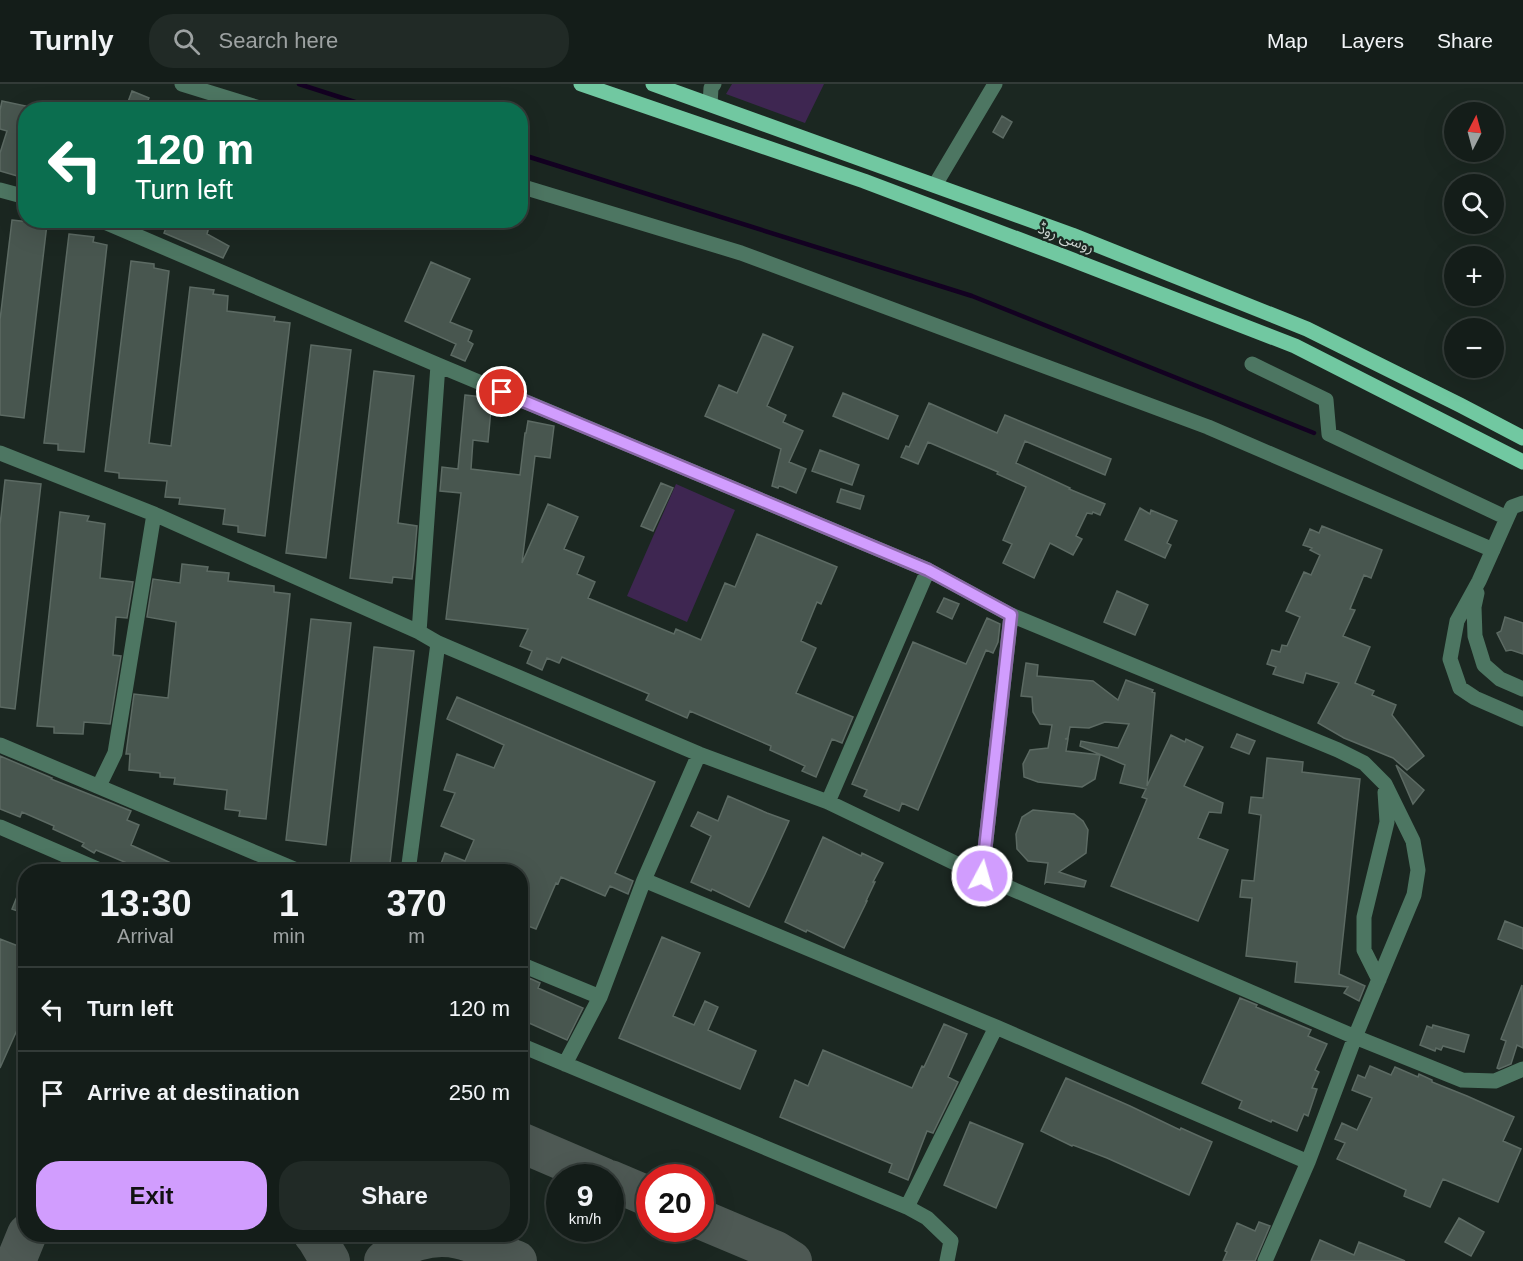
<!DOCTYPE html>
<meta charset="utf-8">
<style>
:root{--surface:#141d19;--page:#212a26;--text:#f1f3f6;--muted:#9da2a2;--line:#333b38;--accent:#d19dfe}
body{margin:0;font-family:Arial,"Noto Sans Arabic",sans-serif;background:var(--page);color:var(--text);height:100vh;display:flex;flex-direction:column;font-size:22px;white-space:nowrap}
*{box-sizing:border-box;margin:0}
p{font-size:20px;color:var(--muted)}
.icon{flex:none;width:33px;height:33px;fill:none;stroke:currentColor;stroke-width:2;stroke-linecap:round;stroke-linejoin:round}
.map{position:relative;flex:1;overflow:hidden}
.details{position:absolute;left:18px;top:780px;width:510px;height:378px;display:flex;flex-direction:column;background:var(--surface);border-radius:24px;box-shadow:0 6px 24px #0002,0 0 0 2px var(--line)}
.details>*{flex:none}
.hud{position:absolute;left:18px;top:18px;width:510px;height:126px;border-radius:24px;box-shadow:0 6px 24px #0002,0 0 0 2px var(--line);background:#0b6e4f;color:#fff;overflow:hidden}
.needle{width:39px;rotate:6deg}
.tools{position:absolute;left:1444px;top:18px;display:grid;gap:12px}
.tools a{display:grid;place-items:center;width:60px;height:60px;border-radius:50%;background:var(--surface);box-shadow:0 6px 24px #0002,0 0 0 2px var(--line);font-size:30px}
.speed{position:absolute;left:546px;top:1080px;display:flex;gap:12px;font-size:30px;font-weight:700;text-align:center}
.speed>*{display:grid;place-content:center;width:78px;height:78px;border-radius:50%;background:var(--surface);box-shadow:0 6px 24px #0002,0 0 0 2px var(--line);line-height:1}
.speed small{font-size:15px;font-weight:400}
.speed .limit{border:9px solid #d22;background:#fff;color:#111}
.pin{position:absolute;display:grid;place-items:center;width:51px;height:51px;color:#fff;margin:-26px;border:3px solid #fff;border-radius:50%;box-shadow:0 2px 6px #0007}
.me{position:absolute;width:66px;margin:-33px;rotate:6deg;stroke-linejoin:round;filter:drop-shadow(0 0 4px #0008)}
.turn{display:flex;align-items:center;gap:21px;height:126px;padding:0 18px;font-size:27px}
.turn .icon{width:78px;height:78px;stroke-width:2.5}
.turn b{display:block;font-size:42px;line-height:51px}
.eta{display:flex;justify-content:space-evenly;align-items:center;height:102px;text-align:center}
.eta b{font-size:36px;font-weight:700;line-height:42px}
.primary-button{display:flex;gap:12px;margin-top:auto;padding:12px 18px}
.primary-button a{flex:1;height:69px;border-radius:24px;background:var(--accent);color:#111;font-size:24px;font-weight:700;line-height:69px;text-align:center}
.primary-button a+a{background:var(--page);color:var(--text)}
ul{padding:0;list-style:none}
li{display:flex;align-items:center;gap:18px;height:84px;padding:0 18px;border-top:2px solid var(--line)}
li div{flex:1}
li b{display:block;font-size:22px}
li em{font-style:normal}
header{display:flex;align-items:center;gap:36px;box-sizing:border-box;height:84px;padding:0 30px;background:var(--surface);border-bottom:2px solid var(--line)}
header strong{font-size:28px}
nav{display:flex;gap:33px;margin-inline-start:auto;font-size:21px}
.search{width:420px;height:54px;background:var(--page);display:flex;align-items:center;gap:15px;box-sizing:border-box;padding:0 21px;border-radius:24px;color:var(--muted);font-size:22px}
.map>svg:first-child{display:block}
.green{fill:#3e2651}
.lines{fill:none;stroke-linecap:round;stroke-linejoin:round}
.stream{stroke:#130121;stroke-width:4.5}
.taxiway{stroke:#4e5954;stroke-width:40}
.building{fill:#48564f;stroke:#5c6a63;stroke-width:1.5}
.minor{stroke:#4d7662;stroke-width:15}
.major{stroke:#71c8a1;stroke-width:15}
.route-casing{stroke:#8866a5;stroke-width:15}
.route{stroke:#d19dfe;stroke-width:10}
.labels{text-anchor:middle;stroke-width:4.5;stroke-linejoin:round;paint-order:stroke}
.street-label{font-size:15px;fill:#cdd5d1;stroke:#1b2721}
</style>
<header>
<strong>Turnly</strong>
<div class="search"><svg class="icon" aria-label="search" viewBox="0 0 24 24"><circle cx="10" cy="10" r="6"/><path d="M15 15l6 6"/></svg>Search here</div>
<nav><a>Map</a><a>Layers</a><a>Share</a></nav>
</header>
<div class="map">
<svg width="1523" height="1177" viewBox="0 0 1523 1177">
<rect width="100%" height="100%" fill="#1b2721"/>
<path class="green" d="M732 0H824L805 39 726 10Z
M676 400 735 426 687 538 627 512Z"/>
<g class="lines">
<path class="stream" d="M299 0 380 26
M520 70 972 212 1314 349"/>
<path class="taxiway" d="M520 1058 604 1094
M610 1096 650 1113
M700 1135 776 1167 792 1177
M313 1150 317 1155 330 1177
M16 1177 27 1150
M384 1177C402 1158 432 1149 459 1155 478 1159 498 1169 517 1177"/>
</g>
<path class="building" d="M132 7 149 14 144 26H125Z
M2 17 26 22V81L21 93 0 87V69L7 47 0 45V26Z
M1002 32 1012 38 1003 54 993 48Z
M12 136 47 140 24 334 0 331V236Z
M169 136H211L207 150 229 162 223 174 164 149Z
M69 150 94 153 93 158 107 161 84 368 58 366V360L44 359Z
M131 177 154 180V184L169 187 149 359 171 362 190 203 214 206 213 210 228 212 227 227 275 233 274 237 290 239 265 452 238 448V442L223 440 225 425 179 420 180 414 165 413 167 397 119 394V389L105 387Z
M431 178 470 195 450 238 472 247 468 257 473 260 465 277 451 271 456 260 405 237Z
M763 250 793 263 767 322 786 331 783 338 803 347 789 378 806 385 796 409 783 403 779 402 778 404 772 402 781 365 705 332 719 301 737 309Z
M311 261 351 266 326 474 286 469Z
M374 287 414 292 398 439 417 442 414 477 412 495 393 493 392 499 350 494Z
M843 309 898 332 888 355 833 332Z
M465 311 492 314 488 358 473 356 471 385 520 391 525 349H526L528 337 554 342 550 374 535 372 522 479 548 420 578 433 564 465 584 473 577 490 595 498 588 514 674 550 676 545 701 556 725 499 735 503 757 450 837 483 821 520 817 518 801 557 816 564 796 609 853 633 842 659 832 655 816 693 802 687 805 682 770 666 771 662 690 627 687 634 646 616 649 610 562 573 559 579 547 574 542 586 527 579 532 567 520 562 528 545 446 535 461 409 440 407 442 383 458 385Z
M929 319 997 349 1005 331 1111 375 1105 391 1025 357 1016 379 1070 404 1069 405 1105 420 1100 431 1093 428 1092 430 1087 429 1076 452 1082 455 1073 471 1050 459 1034 494 1003 479 1012 460 1003 456 1026 403 997 390 998 388 928 358 918 380 901 373 906 362 909 363Z
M820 366 859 381 852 401 812 387Z
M5 396 41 400 15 625 0 623V441Z
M661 399 673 404 653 447 641 442Z
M841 405 864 412 860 425 837 418Z
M1140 424 1150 430 1151 426 1177 437 1167 459 1171 461 1165 474 1125 456Z
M60 428 89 432 87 437 105 440 100 494 133 498 127 534 116 533 113 571 121 572 110 640 84 638 83 650 54 649V643L37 642Z
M1322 442 1382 466 1371 494 1364 491 1350 525 1355 526 1343 552 1370 563 1355 599 1374 607 1372 611 1396 621 1392 631 1424 672 1407 686 1393 674 1344 654 1318 639 1339 599 1306 589 1303 599 1273 590 1276 583 1267 580 1272 566 1280 568 1282 561 1287 562 1300 533 1286 527 1304 488 1311 491 1320 471 1310 466 1312 464 1303 461 1310 445 1319 449Z
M182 480 208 483 207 487 229 489 228 497 274 502V508L290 510 266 735 239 732 240 727 225 725 227 706 174 700 175 694 160 693V689L129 686 130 670H126L134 610 168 614 176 538 147 533 153 495 180 499Z
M1117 507 1148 521 1135 551 1104 538Z
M944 514 959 520 952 535 937 528Z
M1505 533 1523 539V570L1511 566 1506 567 1497 549 1501 547Z
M987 534 1000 540 998 558 993 569 986 566 918 726 902 719 899 727 864 712 867 706 852 700 913 558 966 580Z
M311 535 351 539 326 761 286 756Z
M374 563 414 567 389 788 350 784Z
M1026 579 1038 581 1037 592 1093 597 1118 616 1126 596 1153 606 1152 608 1155 609 1147 702 1171 651 1185 658 1186 655 1203 663 1184 702 1223 719 1221 729 1209 728 1198 754 1228 766 1198 837 1111 802 1147 715 1142 713 1146 705 1120 699 1125 681 1080 662 1081 657 1118 664 1129 640 1105 638 1089 644 1070 643 1068 654 1065 655H1068L1066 667 1100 671 1095 695 1082 703 1038 698 1024 693 1023 680 1030 666 1048 664 1052 641 1040 640 1033 628 1032 613 1021 612Z
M457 613 655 698 615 789 633 797 628 810 610 802 605 812 561 793 558 800 556 799 536 845 520 839V788H438L445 769 465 777 474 756 441 742 455 709 444 706 457 670 494 684 504 661 447 635Z
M1237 650 1255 657 1249 670 1231 663Z
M0 672 52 694 51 695 131 727 127 736 139 741 131 761 191 788H148L96 766 94 769 82 762 84 759 53 745 54 742 22 728 20 733 0 725Z
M1267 674 1303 678 1302 688 1360 695 1339 890 1365 902 1359 917 1344 909 1348 903 1295 898 1297 878 1246 872 1252 814 1240 813 1242 796 1254 797 1261 731 1249 729 1251 713 1263 714Z
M1396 681 1424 706 1413 720Z
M728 712 767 729 789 737 765 790 749 823 712 805 711 807 691 798 711 752 691 742 698 728 718 737Z
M1033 726 1074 730 1083 737 1088 746 1086 769 1059 788 1086 797 1084 803 1046 798 1045 799 1048 779 1028 777 1017 765 1016 750 1022 733Z
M823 753 861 772 862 769 883 779 873 798H875L866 817H867L844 864 807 846 806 848 785 838Z
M25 793H26V830L12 825Z
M1505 837 1523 844V865L1498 855Z
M662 853 700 869 673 932 694 941 705 917 718 923 708 946 756 967 740 1005 619 954Z
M0 855 26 865V926L0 984Z
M529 894 540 899 538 904 583 924 567 956 520 935V917Z
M1522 901 1523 964 1517 961 1511 980 1499 985 1497 984 1506 957 1501 955Z
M1240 914 1257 921 1256 923 1311 946 1308 952 1327 960 1315 986 1319 988 1312 1004 1317 1005 1308 1032 1304 1030 1297 1047 1272 1036 1271 1038 1239 1024 1242 1017 1202 999Z
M944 940 967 950 948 993 958 998 933 1049 927 1047 908 1096 889 1088 892 1080 780 1033 795 996 808 1002 823 966 912 1004 922 982 924 983Z
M1433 941 1469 951 1464 968 1443 962 1441 966 1436 964 1435 967 1420 961 1427 942 1432 944Z
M1370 982 1391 991 1395 983 1418 993 1419 990 1432 996V998L1467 1012 1514 1033 1503 1057 1521 1065 1498 1118 1443 1095 1430 1123 1404 1112 1406 1106 1337 1075 1345 1059 1335 1055 1342 1039 1357 1046 1372 1014 1352 1006 1358 991 1365 994Z
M1066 994 1130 1022 1180 1046 1181 1044 1212 1058 1189 1111 1107 1074 1073 1061 1072 1062 1041 1047Z
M970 1038 1023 1060 996 1124 944 1101Z
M1459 1134 1484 1148 1471 1172 1445 1158Z
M1259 1138 1270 1142 1255 1177H1223L1227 1168 1225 1167 1237 1139 1255 1147Z
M1320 1156 1354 1171 1359 1158 1405 1177H1311Z"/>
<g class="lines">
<path class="minor" d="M182 0 266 26
M710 20 711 4 714 0
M935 101 995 0
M520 102 741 169 1208 343 1493 466
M0 106 26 113
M100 136 438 281 928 486 1011 531 1338 666 1364 679 1385 700 1413 757 1418 786 1414 811 1355 953 1308 1078 1265 1177
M1252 280 1326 316 1329 350 1507 434
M0 369 154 430 419 548 438 559 699 670 828 718 982 792 1355 953 1462 996 1495 997 1523 985
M1523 419 1512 423 1479 497 1457 537 1450 575 1460 604 1475 614 1523 635
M1477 509 1474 523 1475 552 1484 581 1500 595 1523 605
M419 548 438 281
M0 661 301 788
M99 702 115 669 154 430
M828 718 928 486
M0 743 104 788
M408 788 438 559
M982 792 1011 531
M644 796 996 943 1308 1078
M520 880 600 913
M1379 896 1364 866V833L1387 738 1385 708
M520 961 907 1123 927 1134 951 1157 947 1177
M565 980 600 913 644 796 699 670
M907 1123 996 943"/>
<path class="major" d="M581 0 864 97 1060 171 1295 262 1523 378
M653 0 1072 151 1307 245 1460 321 1523 354"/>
</g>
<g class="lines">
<g class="route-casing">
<path id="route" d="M502 308 928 486 1011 531 982 792"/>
</g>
<use href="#route" class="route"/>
</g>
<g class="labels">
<g class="street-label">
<text transform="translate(1066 154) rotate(21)" y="5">روسی روڈ</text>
</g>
</g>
</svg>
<div class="tools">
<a><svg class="needle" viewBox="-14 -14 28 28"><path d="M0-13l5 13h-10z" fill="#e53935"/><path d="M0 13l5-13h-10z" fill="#9da2a2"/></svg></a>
<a><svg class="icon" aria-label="search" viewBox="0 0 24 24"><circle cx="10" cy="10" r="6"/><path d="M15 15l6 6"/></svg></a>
<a>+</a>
<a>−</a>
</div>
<div class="speed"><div>9<small>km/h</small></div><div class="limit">20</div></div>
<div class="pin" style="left:502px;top:308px;background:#d93025"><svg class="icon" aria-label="arrive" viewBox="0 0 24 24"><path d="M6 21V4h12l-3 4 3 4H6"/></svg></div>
<svg class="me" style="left:982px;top:792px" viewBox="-20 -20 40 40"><circle r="17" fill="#d19dfe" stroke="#fff" stroke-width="3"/><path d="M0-11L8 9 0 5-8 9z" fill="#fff"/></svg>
<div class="hud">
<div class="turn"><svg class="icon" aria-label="left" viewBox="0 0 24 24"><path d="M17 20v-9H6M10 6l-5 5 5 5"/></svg><div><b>120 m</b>Turn left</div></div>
</div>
<section class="details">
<div class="eta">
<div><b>13:30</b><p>Arrival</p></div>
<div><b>1</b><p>min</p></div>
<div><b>370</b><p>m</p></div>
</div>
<ul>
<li><svg class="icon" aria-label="left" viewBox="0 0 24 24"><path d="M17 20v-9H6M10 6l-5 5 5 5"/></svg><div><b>Turn left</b></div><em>120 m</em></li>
<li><svg class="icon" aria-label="arrive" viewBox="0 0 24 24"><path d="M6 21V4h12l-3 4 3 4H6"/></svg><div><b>Arrive at destination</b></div><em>250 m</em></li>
</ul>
<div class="primary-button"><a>Exit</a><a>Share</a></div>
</section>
</div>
